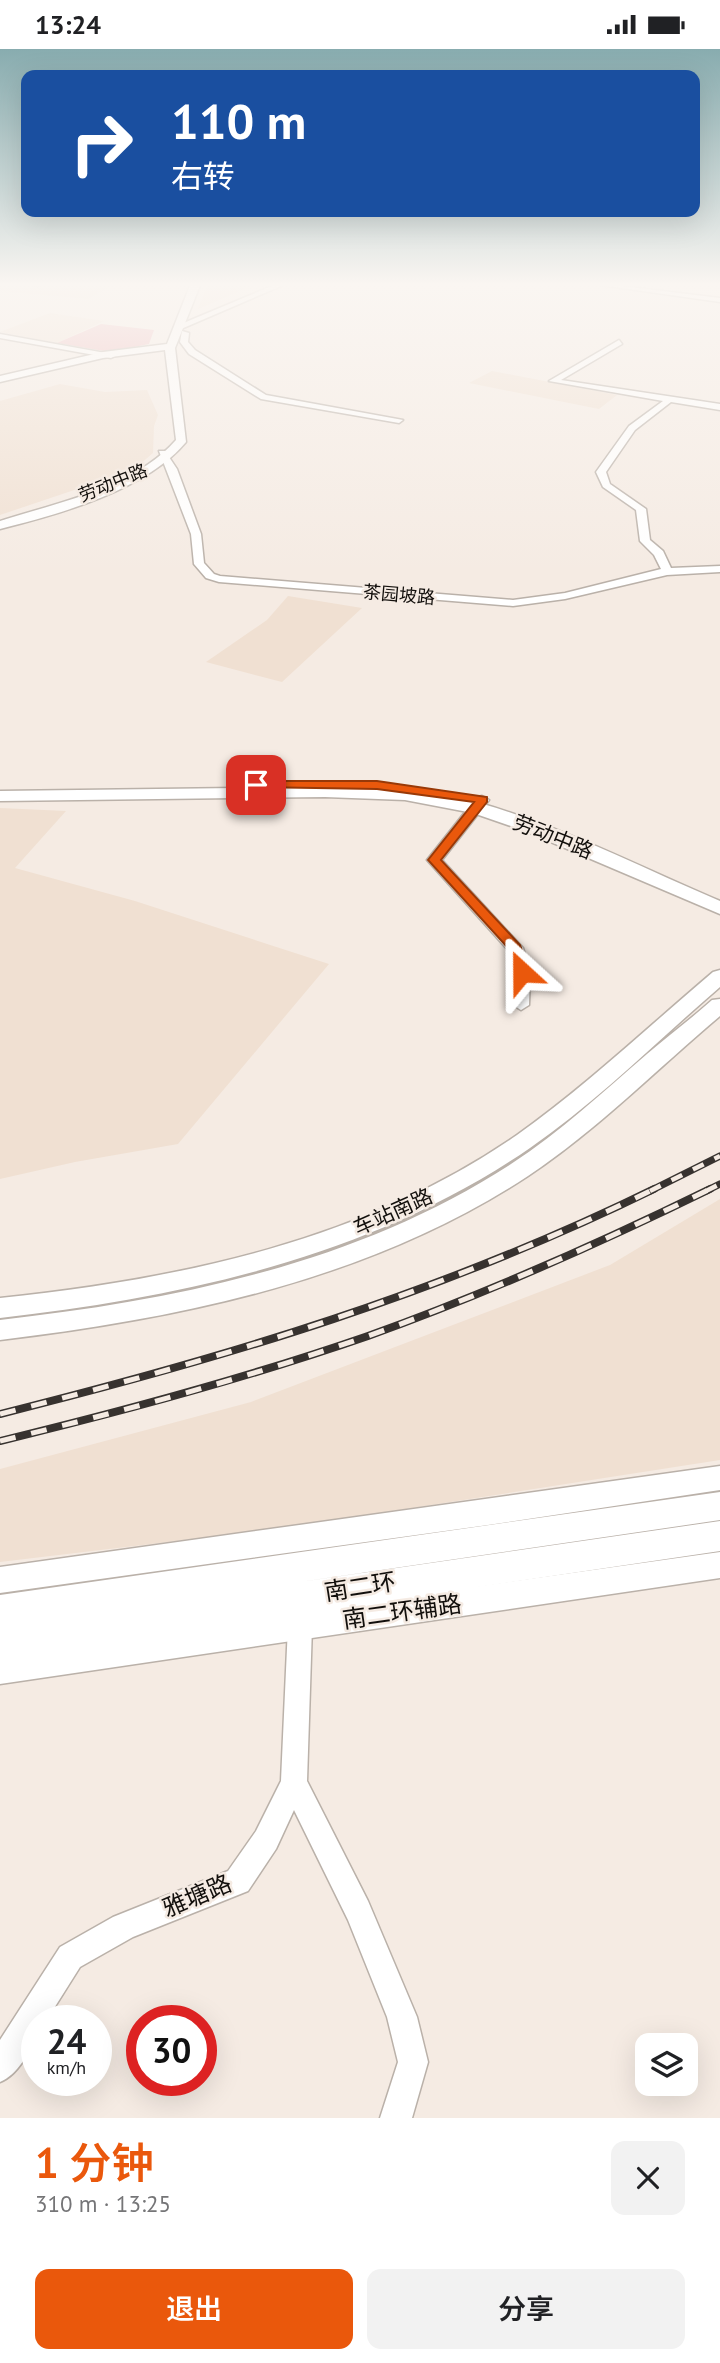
<!DOCTYPE html>
<html lang="zh">
<meta charset="utf-8">
<style>
:root{--surface:#fff;--page:#f2f2f2;--text:#202124;--muted:#757577;--accent:#ea580c}
body{margin:0;font-family:"PT Sans","Noto Sans SC",sans-serif;background:var(--page);color:var(--text);height:100vh;display:flex;flex-direction:column;font-size:26px;white-space:nowrap}
*{box-sizing:border-box;margin:0}
p{font-size:23px;color:var(--muted)}
.icon{flex:none;width:38px;height:38px;fill:none;stroke:currentColor;stroke-width:2;stroke-linecap:round;stroke-linejoin:round}
.map{position:relative;height:2069px;overflow:hidden}
.side{display:flex;flex-direction:column;background:var(--surface);flex:1}
.side>*{flex:none}
.hud{position:absolute;left:21px;top:21px;width:679px;height:147px;border-radius:14px;box-shadow:0 7px 28px #0002;background:#1a4fa0;color:#fff;overflow:hidden}
.controls{position:absolute;left:635px;top:1984px;display:grid;gap:14px}
.controls a{display:grid;place-items:center;width:63px;height:63px;border-radius:14px;background:var(--surface);box-shadow:0 7px 28px #0002;font-size:35px}
.speed{position:absolute;left:21px;top:1956px;display:flex;gap:14px;font-size:35px;font-weight:700;text-align:center}
.speed>*{display:grid;place-content:center;width:91px;height:91px;border-radius:50%;background:var(--surface);box-shadow:0 7px 28px #0002;line-height:1}
.speed small{font-size:18px;font-weight:400}
.speed .limit{border:10px solid #d22;background:#fff;color:#111}
.pin{position:absolute;display:grid;place-items:center;width:60px;height:60px;color:#fff;margin:-30px;border-radius:14px;box-shadow:0 4px 10px #0006}
.me{position:absolute;width:77px;margin:-38px;rotate:336deg;stroke-linejoin:round;filter:drop-shadow(0 0 5px #0008)}
.turn{display:flex;align-items:center;gap:24px;height:147px;padding:0 35px;font-size:32px}
.turn .icon{width:91px;height:91px;stroke-width:2.5}
.turn b{display:block;font-size:49px;line-height:60px}
.round{display:grid;place-items:center;flex:none;width:74px;height:74px;border-radius:14px;background:var(--page)}
.overview{display:flex;align-items:center;justify-content:space-between;height:119px;padding:0 35px}
h1{font-size:42px;font-weight:600;line-height:52px;color:var(--accent)}
.button{display:flex;gap:14px;margin-top:auto;padding:14px 35px}
.button a{flex:1;height:80px;border-radius:14px;background:var(--accent);color:#fff;font-size:28px;font-weight:600;line-height:80px;text-align:center}
.button a+a{background:var(--page);color:var(--text)}
.status{display:flex;justify-content:space-between;align-items:center;height:49px;padding:0 35px;background:var(--surface);direction:ltr}
.status svg{height:19px;fill:currentColor}
.map>svg:first-child{display:block}
.built{fill:#f0e0d2}
.green{fill:#ecb1b6}
.lines{fill:none;stroke-linecap:round;stroke-linejoin:round}
.minor-casing{stroke:#bab1a9;stroke-width:3}
.major-casing{stroke:#bab1a9;stroke-width:3}
.highway-casing{stroke:#bab1a9;stroke-width:4}
.minor{fill:#fff;fill-rule:evenodd}
.major{fill:#fff;fill-rule:evenodd}
.highway{fill:#fff;fill-rule:evenodd}
.rail-far1-casing{stroke:#37322f;stroke-width:7}
.rail-casing{stroke:#37322f;stroke-width:8}
.rail-far1{stroke:#f5ebe3;stroke-width:4.5;stroke-dasharray:12;stroke-linecap:butt}
.rail{stroke:#f5ebe3;stroke-width:5;stroke-dasharray:16;stroke-linecap:butt}
.route{fill:#ea580c;stroke:#983908;stroke-width:2}
.labels{text-anchor:middle;stroke-width:5;stroke-linejoin:round;paint-order:stroke}
.far-street-label{font-size:18px;fill:#120f0c;stroke:#f5ebe3}
.street-label{font-size:21px;fill:#120f0c;stroke:#f5ebe3}
.near-street-label{font-size:24px;fill:#120f0c;stroke:#f5ebe3}
</style>
<div class="status"><b>13:24</b><svg viewBox="0 0 49 12"><path d="M0 12V9h3v3zM5 12V6h3v6zM10 12V3h3v9zM15 12V0h3v12zM26 1h20v11H26zM47 4h2v5h-2z"/></svg></div>
<div class="map">
<svg width="720" height="2069" viewBox="0 0 720 2069">
<rect width="100%" height="100%" fill="#f5ebe3"/>
<path class="built" d="M0 234 34 236 38 234 115 235 88 250 0 242Z
M208 234H259L198 260Z
M50 264 104 272 57 294 0 283Z
M492 322 617 346 599 360 469 334Z
M60 335 105 343 147 341 158 366 154 377 153 404 139 416 113 428 0 466V352Z
M288 547 362 559 282 633 206 613 267 571Z
M0 759 66 762 15 819 135 852 329 915 178 1095 75 1113 0 1130Z
M720 1150V1411L277 1480 0 1513V1420L251 1353 610 1216Z"/>
<path class="green" d="M101 275 154 281 149 295 110 303 57 294Z"/>
<g class="lines">
<g class="minor-casing">
<path id="minor" d="M28 234H41V235L38 237Z
M279 234H288L181 280 174 278Z
M597 234 720 249V253L600 236Z
M182 282 189 284 188 293 195 301 266 346 403 371 399 374 261 350 189 305 180 293Z
M0 285 111 305 115 307 111 309 0 289Z
M619 291 622 295 561 331 720 355V361L671 353 635 381 606 423 610 435 646 460 650 491 663 502 671 519 720 517V523L667 526 565 550 513 557 219 533 206 529 194 515 191 485 159 402H165L177 420 201 485 204 514 214 525 220 527 513 551 565 544 661 520 654 506 640 492 636 461 603 438 596 423 629 377 663 352 549 332Z
M482 747 489 751 442 811 523 899 530 923 529 956 521 961 513 956 514 923 507 900 427 811 477 748Z
M300 1566 309 1569 312 1577 307 1732 368 1852 417 1968 428 2013 412 2069H380L398 2013 387 1968 348 1871 294 1761 276 1800 248 1842 133 1888 80 1918 46 1972H37C37 1993 20 2025 0 2033V1991L60 1898 113 1868 228 1822 256 1782 281 1732 288 1577 291 1569Z"/>
</g>
<g class="major-casing">
<path id="major" d="M191 234H201L175 299 186 393C146 441 60 465 0 480V472C59 453 134 439 176 391L165 301 103 309 0 333V327L103 303 167 295Z
M325 738C378 740 432 740 483 755 565 779 642 819 720 852V865L525 782 473 764 405 751 325 748 0 752V742Z
M720 921V938C657 992 598 1052 530 1099 373 1207 186 1248 0 1269V1249C181 1230 364 1192 517 1086 586 1037 648 978 713 923Z
M720 950V967C657 1020 597 1081 528 1127 371 1230 184 1269 0 1291V1271C178 1251 358 1214 511 1115 560 1083 603 1043 647 1005 668 987 691 970 712 951Z
M720 1417V1441L488 1476 0 1544V1518Z
M720 1503V1529L0 1635V1605Z"/>
</g>
<g class="highway-casing">
<path id="highway" d="M720 1443V1471L293 1534 720 1472V1502L0 1609V1546Z"/>
</g>
<use href="#minor" class="minor"/>
<use href="#major" class="major"/>
<use href="#highway" class="highway"/>
<g class="rail-far1-casing">
<path id="rail-far1" d="M650 1142 720 1107
M706 1142 720 1135"/>
</g>
<g class="rail-casing">
<path id="rail" d="M0 1365C228 1308 442 1244 654 1140
M0 1392C124 1362 247 1329 368 1287 485 1245 598 1195 710 1140"/>
</g>
<use href="#rail-far1" class="rail-far1"/>
<use href="#rail" class="rail"/>
</g>
<linearGradient id="sky" x2="0" y2="1"><stop stop-color="#88acaf"/><stop offset="0.45" stop-color="#faf6f2"/><stop offset="1" stop-color="#faf6f2" stop-opacity="0"/></linearGradient>
<rect width="720" height="523" fill="url(#sky)"/>
<path class="route" d="M256 732H377L487 748V753L441 811 520 896 530 923 528 926H517L509 900 428 811 474 753 377 740 251 738 249 736Z"/>
<g class="labels">
<g class="far-street-label">
<text transform="translate(113 434) rotate(-22)" y="6">劳动中路</text>
<text transform="translate(399 546) rotate(5)" y="6">茶园坡路</text>
</g>
<g class="street-label">
<text transform="translate(553 788) rotate(22)" y="7">劳动中路</text>
<text transform="translate(393 1163) rotate(-24)" y="7">车站南路</text>
</g>
<g class="near-street-label">
<text transform="translate(360 1538) rotate(-9)" y="8">南二环</text>
<text transform="translate(402 1563) rotate(-8)" y="8">南二环辅路</text>
<text transform="translate(197 1847) rotate(-23)" y="8">雅塘路</text>
</g>
</g>
</svg>
<div class="controls">
<a><svg class="icon" aria-label="layers" viewBox="0 0 24 24"><path d="M12 4l9 5-9 5-9-5zM3 14l9 5 9-5"/></svg></a>
</div>
<div class="speed"><div>24<small>km/h</small></div><div class="limit">30</div></div>
<div class="pin" style="left:256px;top:736px;background:#d93025"><svg class="icon" aria-label="arrive" viewBox="0 0 24 24"><path d="M6 21V4h12l-3 4 3 4H6"/></svg></div>
<svg class="me" style="left:522px;top:923px" viewBox="-20 -20 40 40"><path d="M0-17L14 15 0 8-14 15z" fill="#ea580c" stroke="#fff" stroke-width="4"/></svg>
<div class="hud">
<div class="turn"><svg class="icon" aria-label="right" viewBox="0 0 24 24"><path d="M7 20v-9h11M14 6l5 5-5 5"/></svg><div><b>110 m</b>右转</div></div>
</div>
</div>
<section class="side">
<div class="overview"><div><h1>1 分钟</h1><p>310 m · 13:25</p></div><a class="round"><svg class="icon" aria-label="close" viewBox="0 0 24 24"><path d="M6 6l12 12M18 6L6 18"/></svg></a></div>
<div class="button"><a>退出</a><a>分享</a></div>
</section>
